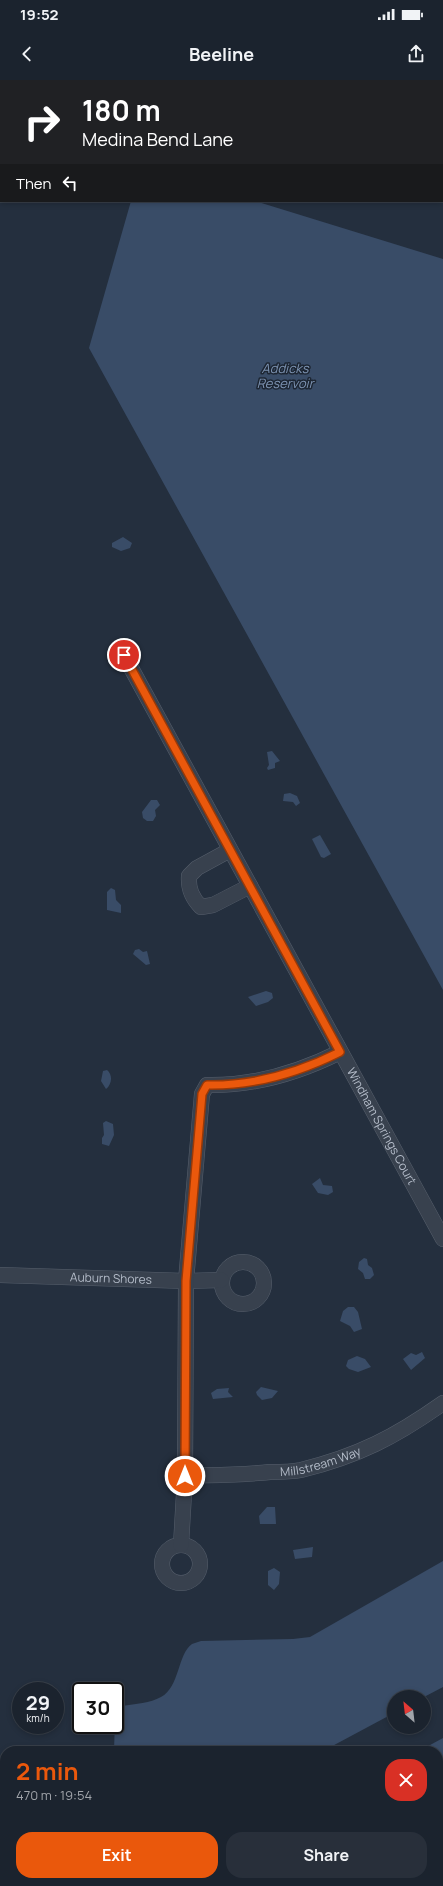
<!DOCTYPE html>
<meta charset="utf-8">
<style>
:root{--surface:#1b232e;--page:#282f3a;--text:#f1f3f6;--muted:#a0a4aa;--line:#39404a;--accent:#ea580c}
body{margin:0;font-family:Manrope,sans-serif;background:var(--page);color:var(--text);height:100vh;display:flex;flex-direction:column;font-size:15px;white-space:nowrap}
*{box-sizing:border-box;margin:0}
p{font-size:13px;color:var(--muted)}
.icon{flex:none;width:22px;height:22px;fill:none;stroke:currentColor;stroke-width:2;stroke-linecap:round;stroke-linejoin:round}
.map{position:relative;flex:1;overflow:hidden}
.sheet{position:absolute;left:0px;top:1666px;width:443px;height:140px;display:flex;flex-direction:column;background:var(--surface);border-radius:16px 16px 0 0;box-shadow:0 2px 6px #0003,0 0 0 1px var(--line)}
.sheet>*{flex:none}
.guide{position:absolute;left:0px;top:0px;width:443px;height:122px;box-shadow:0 2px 6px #0003,0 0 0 1px var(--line);background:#202124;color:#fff;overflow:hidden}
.needle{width:26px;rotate:332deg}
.tools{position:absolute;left:387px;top:1610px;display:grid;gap:8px}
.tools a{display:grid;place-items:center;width:44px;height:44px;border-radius:50%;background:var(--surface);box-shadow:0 2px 6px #0003,0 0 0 1px var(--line);font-size:20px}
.speed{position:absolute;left:12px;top:1602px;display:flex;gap:8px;font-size:20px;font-weight:700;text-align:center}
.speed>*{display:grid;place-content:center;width:52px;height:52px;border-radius:50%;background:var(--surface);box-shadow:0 2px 6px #0003,0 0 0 1px var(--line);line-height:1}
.speed small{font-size:10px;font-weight:400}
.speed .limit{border:2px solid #111;border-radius:6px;background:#fff;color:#111}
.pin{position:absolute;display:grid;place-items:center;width:34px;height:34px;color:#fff;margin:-17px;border:2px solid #fff;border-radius:50%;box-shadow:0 1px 4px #0007}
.me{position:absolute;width:44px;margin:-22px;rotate:0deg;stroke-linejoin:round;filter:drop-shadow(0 0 3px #0008)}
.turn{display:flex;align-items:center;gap:14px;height:84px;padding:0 16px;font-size:18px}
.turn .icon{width:52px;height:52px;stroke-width:2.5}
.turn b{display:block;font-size:28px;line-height:34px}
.then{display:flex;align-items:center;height:38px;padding:0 16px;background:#0003;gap:8px;font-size:15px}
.round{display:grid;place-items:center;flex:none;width:42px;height:42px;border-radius:16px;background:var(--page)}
.summary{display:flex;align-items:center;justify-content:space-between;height:68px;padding:0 16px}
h1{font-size:24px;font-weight:700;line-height:30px;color:var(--accent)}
.cta{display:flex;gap:8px;margin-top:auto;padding:8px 16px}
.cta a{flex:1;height:46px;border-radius:16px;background:var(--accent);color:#fff;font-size:16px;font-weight:700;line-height:46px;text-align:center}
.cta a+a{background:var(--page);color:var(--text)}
.status{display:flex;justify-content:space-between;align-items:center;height:28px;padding:0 20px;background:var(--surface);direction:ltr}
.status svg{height:11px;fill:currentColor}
header{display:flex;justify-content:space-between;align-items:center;height:52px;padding:0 16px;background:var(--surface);font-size:18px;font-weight:700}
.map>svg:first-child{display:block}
.water{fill:#394c67}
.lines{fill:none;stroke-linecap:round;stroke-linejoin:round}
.minor-casing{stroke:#565f6c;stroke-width:16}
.minor{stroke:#38414e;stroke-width:15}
.route-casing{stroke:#983908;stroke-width:10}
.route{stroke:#ea580c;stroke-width:7}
.labels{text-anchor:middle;stroke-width:3;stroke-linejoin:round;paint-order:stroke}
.street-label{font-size:12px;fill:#b4bcc9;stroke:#1d2633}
.water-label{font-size:13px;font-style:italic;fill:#7c92b1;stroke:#1d2633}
</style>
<div class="status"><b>19:52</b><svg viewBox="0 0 49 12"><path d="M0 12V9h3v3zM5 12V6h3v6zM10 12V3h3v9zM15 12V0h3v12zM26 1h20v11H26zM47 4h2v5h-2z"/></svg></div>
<header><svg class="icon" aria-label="back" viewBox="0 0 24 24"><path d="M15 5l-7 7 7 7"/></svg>Beeline<svg class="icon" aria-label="share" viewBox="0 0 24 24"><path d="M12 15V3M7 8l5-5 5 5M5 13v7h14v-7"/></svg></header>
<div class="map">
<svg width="443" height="1806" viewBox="0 0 443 1806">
<rect width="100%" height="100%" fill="#242f3e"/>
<path class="water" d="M131 121H255L443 179V910L89 268Z
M123 457 132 463 130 468 121 471 112 467V463Z
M272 671 280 681 275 683V688L268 690 267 688 269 685 267 672Z
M290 713 297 716 300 723 296 726 293 722 283 721 284 714Z
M151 720H157L160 725 155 730 156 736 153 741H147L143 738 142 732Z
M320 755 331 774 324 778 321 777 312 759Z
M111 808 115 810 116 820 121 825V833L107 830V812Z
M139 869 143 872 147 871 150 884 146 885 133 874 135 870Z
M266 911 272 913 273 918 268 922 256 926 248 917Z
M107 990C113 995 112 1004 106 1009L101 1001 103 991Z
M106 1041 113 1044 114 1055 109 1066 102 1064V1058L104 1055 103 1043Z
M320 1098 323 1105 332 1106 333 1112 328 1115 318 1113 312 1104Z
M364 1178 367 1179 368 1185 372 1188 374 1195 370 1199H365L363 1193 358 1189 359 1182Z
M348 1227H354L358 1232 362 1249 354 1252 350 1246 340 1241 343 1231Z
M422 1272 425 1278 411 1290 403 1279 411 1273 416 1275Z
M357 1276 365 1279 371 1287 358 1292 349 1289 346 1286 348 1280Z
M261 1307 278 1311 272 1318 262 1320 257 1315 256 1312Z
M229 1308 228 1312 233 1317 213 1319 211 1313 217 1309Z
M267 1427H275L276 1444H260L259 1436Z
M313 1467 312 1477 295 1479 293 1470Z
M443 1481V1607L424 1617H394V1633L323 1671H114L115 1639 122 1626C136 1624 150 1623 161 1617 180 1607 177 1575 192 1564 195 1563 198 1562 201 1561L293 1559 310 1557Z
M274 1488 280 1492 279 1504 274 1510 268 1505V1491Z
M443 1658V1806H170L179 1801H438V1671H419Z"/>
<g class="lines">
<g class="minor-casing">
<g id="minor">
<path id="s1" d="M124 575 443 1159"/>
<path d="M230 770 197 788 189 796C188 809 192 818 201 827L213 825 250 806"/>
<circle cx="243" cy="1203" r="21"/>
<path id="s2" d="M0 1195 186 1201 221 1200"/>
<path id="s3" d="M185 1396C213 1395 242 1395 270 1392 280 1392 291 1392 301 1390 358 1376 395 1357 443 1323"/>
<circle cx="181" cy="1484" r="19"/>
<path d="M181 1465 185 1396 186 1201 202 1014 207 1005C255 1006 298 993 340 972"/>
</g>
</g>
<use href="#minor" class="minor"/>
</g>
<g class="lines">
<g class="route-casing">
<path id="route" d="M124 575 340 972C298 993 255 1006 207 1005L202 1014 186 1201 185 1396"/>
</g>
<use href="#route" class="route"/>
</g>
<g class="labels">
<g class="street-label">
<text dy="4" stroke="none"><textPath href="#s1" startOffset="537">Windham Springs Court</textPath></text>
<text dy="4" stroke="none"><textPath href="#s2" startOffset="111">Auburn Shores</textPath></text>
<text dy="4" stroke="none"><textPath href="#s3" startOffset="137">Millstream Way</textPath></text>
</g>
<g class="water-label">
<text x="285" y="293">Addicks<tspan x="285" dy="15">Reservoir</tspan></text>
</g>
</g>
</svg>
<div class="tools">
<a><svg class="needle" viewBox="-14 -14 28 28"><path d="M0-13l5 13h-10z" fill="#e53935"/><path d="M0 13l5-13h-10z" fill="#a0a4aa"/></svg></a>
</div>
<div class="speed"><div>29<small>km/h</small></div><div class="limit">30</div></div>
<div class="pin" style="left:124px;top:575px;background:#d93025"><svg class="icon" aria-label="arrive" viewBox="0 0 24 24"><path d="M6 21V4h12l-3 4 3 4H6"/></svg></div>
<svg class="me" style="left:185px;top:1396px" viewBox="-20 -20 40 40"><circle r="17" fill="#ea580c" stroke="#fff" stroke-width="3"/><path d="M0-11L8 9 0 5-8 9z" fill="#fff"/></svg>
<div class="guide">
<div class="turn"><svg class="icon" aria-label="right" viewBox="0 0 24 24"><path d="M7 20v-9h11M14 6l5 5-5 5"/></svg><div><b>180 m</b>Medina Bend Lane</div></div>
<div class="then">Then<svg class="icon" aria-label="left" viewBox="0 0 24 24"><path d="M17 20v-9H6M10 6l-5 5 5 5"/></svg></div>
</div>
<section class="sheet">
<div class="summary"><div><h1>2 min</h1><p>470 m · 19:54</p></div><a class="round" style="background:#d93025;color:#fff"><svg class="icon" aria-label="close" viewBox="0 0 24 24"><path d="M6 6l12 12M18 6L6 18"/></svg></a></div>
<div class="cta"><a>Exit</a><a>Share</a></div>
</section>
</div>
